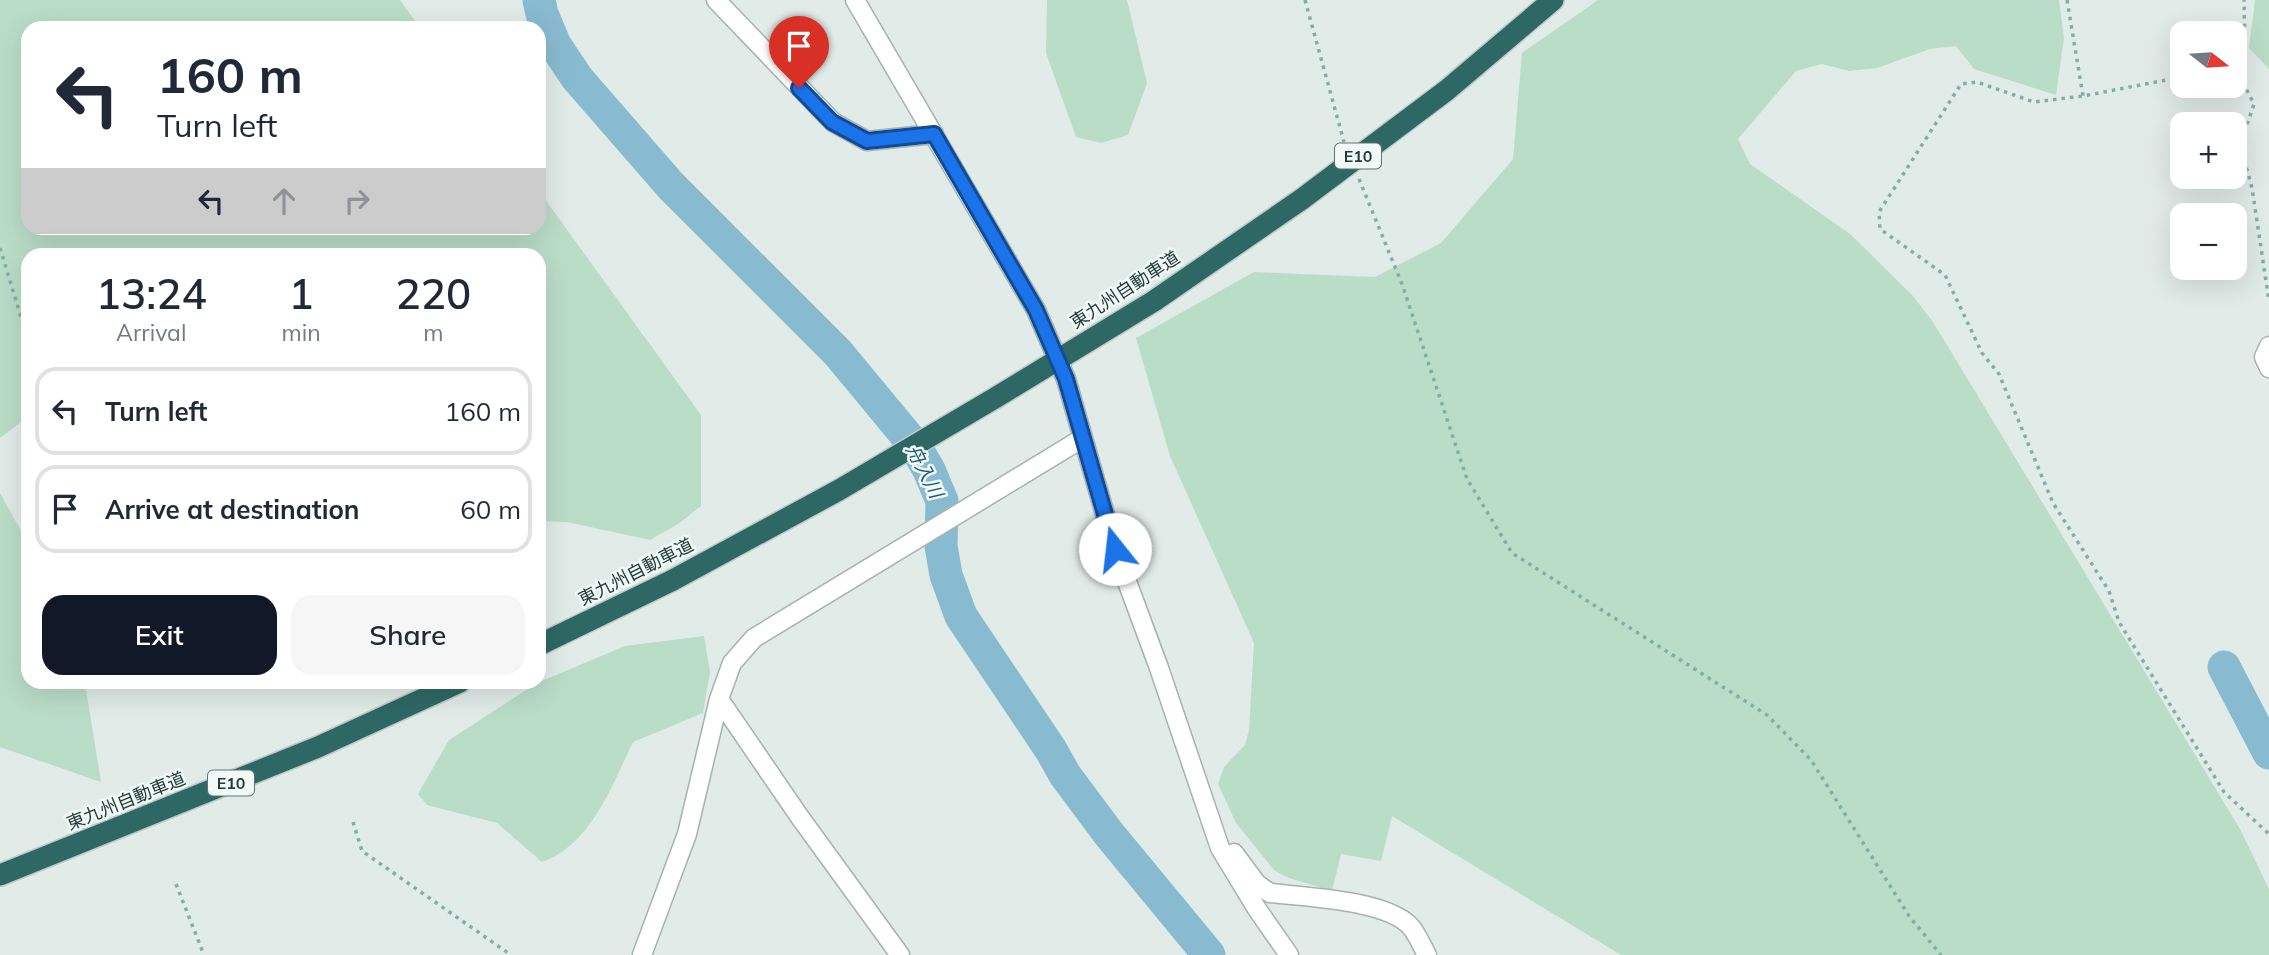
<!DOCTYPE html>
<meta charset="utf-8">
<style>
:root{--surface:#fff;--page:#f6f6f7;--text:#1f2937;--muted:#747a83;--line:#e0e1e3;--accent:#111827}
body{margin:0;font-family:Mulish,"Noto Sans JP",sans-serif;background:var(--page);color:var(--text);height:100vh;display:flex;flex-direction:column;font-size:26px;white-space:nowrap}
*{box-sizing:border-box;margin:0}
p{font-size:23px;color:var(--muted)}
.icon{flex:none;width:38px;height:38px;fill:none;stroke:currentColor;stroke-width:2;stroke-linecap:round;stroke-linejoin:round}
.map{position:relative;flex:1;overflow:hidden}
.side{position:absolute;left:21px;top:248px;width:525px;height:441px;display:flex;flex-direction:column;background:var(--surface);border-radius:21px;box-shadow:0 7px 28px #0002}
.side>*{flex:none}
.banner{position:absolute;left:21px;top:21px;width:525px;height:214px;border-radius:21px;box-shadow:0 7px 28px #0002;background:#fff;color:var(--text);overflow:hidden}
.needle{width:46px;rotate:107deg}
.buttons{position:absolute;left:2170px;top:21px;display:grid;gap:14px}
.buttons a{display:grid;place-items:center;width:77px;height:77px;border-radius:14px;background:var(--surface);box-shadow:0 7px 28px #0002;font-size:35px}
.pin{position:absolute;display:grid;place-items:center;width:60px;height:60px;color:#fff;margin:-72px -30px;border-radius:50% 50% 50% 0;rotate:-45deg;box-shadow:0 0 7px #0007}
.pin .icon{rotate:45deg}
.me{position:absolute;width:77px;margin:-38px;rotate:344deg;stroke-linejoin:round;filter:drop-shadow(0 0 5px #0008)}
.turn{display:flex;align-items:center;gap:24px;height:147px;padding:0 21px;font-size:32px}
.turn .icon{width:91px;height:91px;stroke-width:2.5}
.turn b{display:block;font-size:49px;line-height:60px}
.lanes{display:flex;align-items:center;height:66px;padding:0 21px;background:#0003;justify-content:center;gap:35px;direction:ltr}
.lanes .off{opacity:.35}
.eta{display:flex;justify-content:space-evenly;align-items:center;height:119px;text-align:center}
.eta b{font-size:42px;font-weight:600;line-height:49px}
.action{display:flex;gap:14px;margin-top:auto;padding:14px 21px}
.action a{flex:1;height:80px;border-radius:21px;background:var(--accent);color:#fff;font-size:28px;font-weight:600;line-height:80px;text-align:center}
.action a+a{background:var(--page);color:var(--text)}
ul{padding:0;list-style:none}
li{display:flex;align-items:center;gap:21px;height:88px;margin:0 14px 10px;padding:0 7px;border:4px solid var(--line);border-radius:21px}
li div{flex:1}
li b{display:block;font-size:26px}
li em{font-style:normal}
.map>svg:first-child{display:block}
.green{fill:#baddc8}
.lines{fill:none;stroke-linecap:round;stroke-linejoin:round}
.river{stroke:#89bbd0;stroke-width:33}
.minor-casing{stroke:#a4b3b0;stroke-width:21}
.motorway-casing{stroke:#c1c8c8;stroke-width:24}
.path{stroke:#81afa7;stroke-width:3.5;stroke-dasharray:3.5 5;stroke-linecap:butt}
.minor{stroke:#fff;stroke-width:18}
.motorway{stroke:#2d6864;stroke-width:21}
.motorway-bridge-casing{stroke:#c1c8c8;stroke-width:24;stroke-linecap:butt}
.motorway-bridge{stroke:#2d6864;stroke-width:21}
.route-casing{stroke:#114b97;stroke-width:18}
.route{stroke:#1a73e8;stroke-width:12}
.labels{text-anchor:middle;stroke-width:5;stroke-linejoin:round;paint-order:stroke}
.shield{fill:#f1f8f6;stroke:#5f7472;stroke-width:2}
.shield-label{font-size:16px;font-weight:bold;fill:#213c39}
.street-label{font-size:18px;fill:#213c39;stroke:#f1f8f6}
.water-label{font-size:19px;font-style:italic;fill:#1c5b77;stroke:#f1f8f6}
</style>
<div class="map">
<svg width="2269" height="955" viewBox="0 0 2269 955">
<rect width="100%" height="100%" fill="#e1ebe8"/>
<path class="green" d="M0 0H400L420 28H28V228H539V191L701 415V506L678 524 650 540 567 522 539 521V256H28V424L21 422 0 438Z
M1047 0H1127L1147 83 1128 135 1101 143 1076 137 1046 53Z
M1598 0H2059L2064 38 2056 95 1974 69 1956 46 1930 49 1877 68 1849 71 1822 64 1796 71 1738 139 1750 164 1850 234 1913 296 1933 322 2240 829 2269 889V955H1621L1392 816 1381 861 1341 854 1332 891 1286 877 1274 870 1236 823 1218 784 1224 767 1245 745 1249 730 1254 643 1170 456 1136 338 1254 272 1375 277 1441 243 1513 159 1522 53Z
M2255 0H2269V69L2249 48Z
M0 493 28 543V682L85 683 101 782 0 747Z
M704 636 710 672 703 713 633 742C612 785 591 845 542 862L497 823 427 805 418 794 449 740 537 683 625 646Z"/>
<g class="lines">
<path class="river" d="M539 0 542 14 555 45 577 78 671 186 838 353 915 446 929 470 942 501 941 546 946 575 961 616 1051 750 1065 775 1109 834 1209 955
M2224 667 2269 753"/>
<g class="minor-casing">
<path id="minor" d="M716 0 833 122 867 141 934 134
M855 0 1036 310 1066 379 1115 549 1159 668 1220 848 1257 909 1289 955
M2269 346 2264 357 2269 368
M719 699 799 816 900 955
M1234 853 1257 884 1270 893C1305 897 1388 900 1411 927 1417 934 1422 946 1427 955
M642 955 687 834 719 699 732 663 754 638 1083 438"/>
</g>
<g class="motorway-casing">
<path id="motorway" d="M1154 301 1302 199 1447 90 1553 0
M539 645 673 580
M0 875 318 747 460 682"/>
</g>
<path class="path" d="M1305 0 1344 142
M2067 0 2083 96
M2235 67 2254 104 2248 122 2238 137 2252 188 2269 301
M2236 67 2245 53 2244 0
M2182 77 2083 96 2034 102 1977 82 1961 84 1879 212 1880 229 1945 275 1982 353 1999 374 2053 503 2109 591 2119 622 2224 792 2269 834
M1359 179 1402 284 1467 479 1512 553 1767 715 1811 760 1909 916 1941 955
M0 248 28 340
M353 822 362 851 511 955
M176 884 204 955"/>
<use href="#minor" class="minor"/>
<use href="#motorway" class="motorway"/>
<g class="motorway-bridge-casing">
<path id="motorway-bridge" d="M673 580 839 490 995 398 1154 301"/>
</g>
<use href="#motorway-bridge" class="motorway-bridge"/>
</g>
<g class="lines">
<g class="route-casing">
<path id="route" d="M799 88 832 122 867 141 934 134 1036 310 1066 379 1115 549"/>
</g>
<use href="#route" class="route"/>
</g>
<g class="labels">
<g class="shield">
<rect x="1335" y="143.5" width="46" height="25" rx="5"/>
<rect x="208" y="770.5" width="46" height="25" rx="5"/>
</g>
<g class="shield-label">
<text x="1358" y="162">E10</text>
<text x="231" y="789">E10</text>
</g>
<g class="street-label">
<text transform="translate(1125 290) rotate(-33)" y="6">東九州自動車道</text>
<text transform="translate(636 572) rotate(-27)" y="6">東九州自動車道</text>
<text transform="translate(126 801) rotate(-22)" y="6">東九州自動車道</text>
</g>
<g class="water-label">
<text transform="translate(925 471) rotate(63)" y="7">舟入川</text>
</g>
</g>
</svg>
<div class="buttons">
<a><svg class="needle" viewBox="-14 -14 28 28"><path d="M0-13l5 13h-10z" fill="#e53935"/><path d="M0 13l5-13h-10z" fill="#747a83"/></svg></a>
<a>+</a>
<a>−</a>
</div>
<div class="pin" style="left:799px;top:88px;background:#d93025"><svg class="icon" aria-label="arrive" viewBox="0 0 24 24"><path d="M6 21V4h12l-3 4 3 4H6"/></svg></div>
<svg class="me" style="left:1115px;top:549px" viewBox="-20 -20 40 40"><circle r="19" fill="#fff"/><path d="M0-13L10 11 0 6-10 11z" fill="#1a73e8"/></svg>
<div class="banner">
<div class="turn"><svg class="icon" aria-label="left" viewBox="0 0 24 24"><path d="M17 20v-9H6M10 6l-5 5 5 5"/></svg><div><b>160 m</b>Turn left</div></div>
<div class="lanes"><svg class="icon" aria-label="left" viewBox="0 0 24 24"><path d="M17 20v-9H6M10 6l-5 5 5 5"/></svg><svg class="icon off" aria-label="ahead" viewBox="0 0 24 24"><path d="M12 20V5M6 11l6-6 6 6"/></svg><svg class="icon off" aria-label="right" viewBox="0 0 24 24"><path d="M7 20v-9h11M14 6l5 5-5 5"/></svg></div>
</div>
<section class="side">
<div class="eta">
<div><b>13:24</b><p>Arrival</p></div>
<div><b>1</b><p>min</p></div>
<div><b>220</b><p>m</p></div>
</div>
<ul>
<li><svg class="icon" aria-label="left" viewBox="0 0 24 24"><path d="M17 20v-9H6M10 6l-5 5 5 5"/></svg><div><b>Turn left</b></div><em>160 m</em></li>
<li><svg class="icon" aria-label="arrive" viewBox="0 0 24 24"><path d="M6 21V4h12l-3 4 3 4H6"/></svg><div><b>Arrive at destination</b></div><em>60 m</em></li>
</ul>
<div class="action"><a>Exit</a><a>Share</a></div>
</section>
</div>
